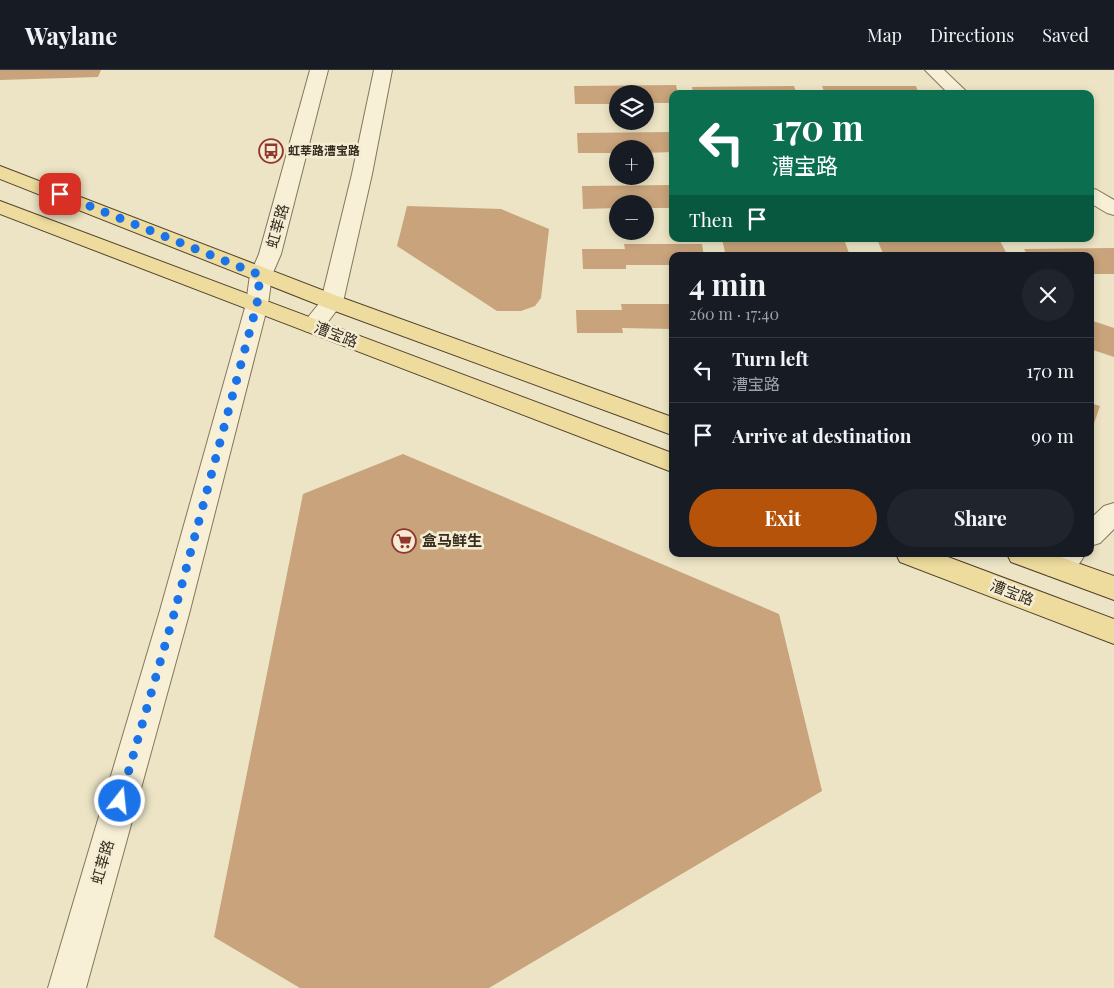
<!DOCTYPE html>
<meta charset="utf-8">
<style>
:root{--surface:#171b24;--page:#20242c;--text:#f1f3f6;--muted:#9ea1a6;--line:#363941;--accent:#b45309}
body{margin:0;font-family:"Playfair Display","Noto Sans SC",serif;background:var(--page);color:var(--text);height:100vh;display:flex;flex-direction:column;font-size:19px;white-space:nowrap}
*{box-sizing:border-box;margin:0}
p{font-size:16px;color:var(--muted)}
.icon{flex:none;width:28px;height:28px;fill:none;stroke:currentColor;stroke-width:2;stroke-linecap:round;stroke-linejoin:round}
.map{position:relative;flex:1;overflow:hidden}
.side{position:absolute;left:669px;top:182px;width:425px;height:305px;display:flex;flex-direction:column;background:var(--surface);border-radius:10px;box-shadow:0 2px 8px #0003}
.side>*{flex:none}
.hud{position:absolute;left:669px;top:20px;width:425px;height:152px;border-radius:10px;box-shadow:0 2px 8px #0003;background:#0b6e4f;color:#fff;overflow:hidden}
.buttons{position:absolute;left:609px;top:15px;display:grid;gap:10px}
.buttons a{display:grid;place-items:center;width:45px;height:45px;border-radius:50%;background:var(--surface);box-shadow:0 2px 8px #0003;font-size:25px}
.pin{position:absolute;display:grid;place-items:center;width:42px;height:42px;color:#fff;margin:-21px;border-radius:10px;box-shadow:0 2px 8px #0006}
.me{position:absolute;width:55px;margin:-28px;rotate:16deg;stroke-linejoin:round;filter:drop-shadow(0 0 4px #0008)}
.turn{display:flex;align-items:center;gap:18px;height:105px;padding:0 20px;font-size:22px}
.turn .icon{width:65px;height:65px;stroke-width:2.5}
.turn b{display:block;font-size:35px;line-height:42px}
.then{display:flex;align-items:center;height:48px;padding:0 20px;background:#0003;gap:10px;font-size:19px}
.round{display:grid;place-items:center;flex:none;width:52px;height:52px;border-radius:26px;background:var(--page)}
.overview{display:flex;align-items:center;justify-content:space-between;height:85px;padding:0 20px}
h1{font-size:30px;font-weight:700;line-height:38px}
.cta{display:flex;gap:10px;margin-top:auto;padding:10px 20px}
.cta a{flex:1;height:58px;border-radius:30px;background:var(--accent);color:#fff;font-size:20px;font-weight:700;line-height:58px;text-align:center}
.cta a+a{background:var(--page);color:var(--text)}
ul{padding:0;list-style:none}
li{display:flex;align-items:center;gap:15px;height:65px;padding:0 20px;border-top:1px solid var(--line)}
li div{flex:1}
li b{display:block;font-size:19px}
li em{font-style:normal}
header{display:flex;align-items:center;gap:30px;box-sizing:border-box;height:70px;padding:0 25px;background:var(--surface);border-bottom:1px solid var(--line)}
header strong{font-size:24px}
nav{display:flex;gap:28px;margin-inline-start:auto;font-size:18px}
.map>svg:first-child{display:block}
.building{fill:#c8a37b}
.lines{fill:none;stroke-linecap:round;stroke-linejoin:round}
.minor-casing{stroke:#85765b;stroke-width:2}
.major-casing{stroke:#53432f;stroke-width:2}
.minor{fill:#f7f0d7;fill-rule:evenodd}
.major{fill:#eddc9d;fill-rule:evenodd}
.route{stroke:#1a73e8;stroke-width:9;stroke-dasharray:0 16.2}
.labels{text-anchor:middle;stroke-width:5;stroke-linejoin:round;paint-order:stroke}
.far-poi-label{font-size:12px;font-weight:bold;fill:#362c1f;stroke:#f4edd3;text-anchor:start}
.street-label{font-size:15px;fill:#362c1f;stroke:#f4edd3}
.poi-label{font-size:15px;font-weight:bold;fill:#362c1f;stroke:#f4edd3;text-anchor:start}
</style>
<header>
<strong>Waylane</strong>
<nav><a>Map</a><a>Directions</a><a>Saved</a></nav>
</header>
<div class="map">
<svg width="1114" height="918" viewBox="0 0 1114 918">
<rect width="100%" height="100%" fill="#ece4c4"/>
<path class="building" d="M0 0H101L98 7 0 10Z
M676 15 678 24H672V33H645V24H618V34H575L574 16Z
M794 16 797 24H693L692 17Z
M822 16H916L919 24H825Z
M672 62V82L645 83V79H618V83H578L577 63Z
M672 115V138H645V134H618V138L583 139 582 116Z
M407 136 501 139 549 159 541 228 535 236 521 241H497L397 176Z
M722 169H844L850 186H726Z
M877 169H999L1008 186H884Z
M624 174H702L704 186H672V195H626V199H583L582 179H625Z
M1114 178V204H1090V186H1028L1024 179Z
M621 234H672V259L622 258 623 263H577L576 240H622Z
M1090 250 1114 258V287L1090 279Z
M1090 333 1100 336 1090 365Z
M403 384 779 544 822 721 489 918H300L214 867 303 424Z"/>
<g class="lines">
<g class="minor-casing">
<path id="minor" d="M310 0H328L281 184 272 205 268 234 189 544 86 918H48L159 544 246 234 250 205 259 184Z
M374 0H392L372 104 343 232 321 261 313 263 305 261 301 256 321 231 352 104Z
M925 0H944L969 24H949Z
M1090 118 1097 120 1114 130V145L1107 143 1090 133Z
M1114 433V459L1100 473 1090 476V449L1104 436Z
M1053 484H1085C1077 500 1065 511 1047 505L1043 497Z"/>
</g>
<g class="major-casing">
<path id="major" d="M0 96 340 227 672 347V365L324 237 0 109Z
M0 131 672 383V402L0 144Z
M896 484H940L1114 549V574L900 492Z
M1007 484H1052L1114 506V530L1011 492Z"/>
</g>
<use href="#minor" class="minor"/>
<use href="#major" class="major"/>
</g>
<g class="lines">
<path class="route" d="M60 124 260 205 257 234 174 544 120 731"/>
</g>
<defs>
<g id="bus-ring" transform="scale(1.25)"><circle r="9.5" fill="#f4edd3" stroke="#92372e" stroke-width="1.5"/><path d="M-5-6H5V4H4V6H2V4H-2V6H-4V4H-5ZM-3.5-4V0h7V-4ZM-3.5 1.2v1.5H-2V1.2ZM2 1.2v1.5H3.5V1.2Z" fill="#92372e"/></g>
<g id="supermarket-ring" transform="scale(1.25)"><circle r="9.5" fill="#f4edd3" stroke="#92372e" stroke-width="1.5"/><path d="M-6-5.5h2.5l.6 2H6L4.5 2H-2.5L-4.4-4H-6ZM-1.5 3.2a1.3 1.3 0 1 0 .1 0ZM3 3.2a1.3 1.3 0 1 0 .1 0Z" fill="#92372e"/></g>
</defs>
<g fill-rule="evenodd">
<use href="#bus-ring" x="271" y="81"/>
<use href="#supermarket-ring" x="404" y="471"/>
</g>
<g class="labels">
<g class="far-poi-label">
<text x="288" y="85">虹莘路漕宝路</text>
</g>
<g class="street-label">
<text transform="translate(278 156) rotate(-74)" y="5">虹莘路</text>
<text transform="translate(336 265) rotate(21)" y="5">漕宝路</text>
<text transform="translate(1012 523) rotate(21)" y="5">漕宝路</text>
<text transform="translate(103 792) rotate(-74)" y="5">虹莘路</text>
</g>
<g class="poi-label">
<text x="422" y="476">盒马鲜生</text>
</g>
</g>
</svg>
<div class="buttons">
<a><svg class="icon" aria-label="layers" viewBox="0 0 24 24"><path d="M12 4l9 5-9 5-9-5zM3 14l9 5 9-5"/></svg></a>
<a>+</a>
<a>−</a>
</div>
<div class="pin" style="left:60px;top:124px;background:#d93025"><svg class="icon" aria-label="arrive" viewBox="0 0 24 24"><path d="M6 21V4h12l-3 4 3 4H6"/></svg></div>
<svg class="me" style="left:120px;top:731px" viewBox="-20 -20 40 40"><circle r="17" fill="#1a73e8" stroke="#fff" stroke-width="3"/><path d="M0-11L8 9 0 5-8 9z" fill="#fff"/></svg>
<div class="hud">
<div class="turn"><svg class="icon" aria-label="left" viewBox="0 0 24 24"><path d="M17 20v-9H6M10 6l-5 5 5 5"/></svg><div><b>170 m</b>漕宝路</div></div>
<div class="then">Then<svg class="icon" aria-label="arrive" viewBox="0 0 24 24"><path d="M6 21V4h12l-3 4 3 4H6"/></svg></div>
</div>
<section class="side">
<div class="overview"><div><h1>4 min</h1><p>260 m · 17:40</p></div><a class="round"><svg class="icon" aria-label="close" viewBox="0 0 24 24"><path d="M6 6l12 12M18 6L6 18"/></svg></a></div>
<ul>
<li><svg class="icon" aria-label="left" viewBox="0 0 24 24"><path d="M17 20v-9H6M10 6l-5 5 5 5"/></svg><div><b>Turn left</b><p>漕宝路</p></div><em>170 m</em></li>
<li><svg class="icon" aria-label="arrive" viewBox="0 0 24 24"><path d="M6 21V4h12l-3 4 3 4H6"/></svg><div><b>Arrive at destination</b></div><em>90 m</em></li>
</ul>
<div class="cta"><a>Exit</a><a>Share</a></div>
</section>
</div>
